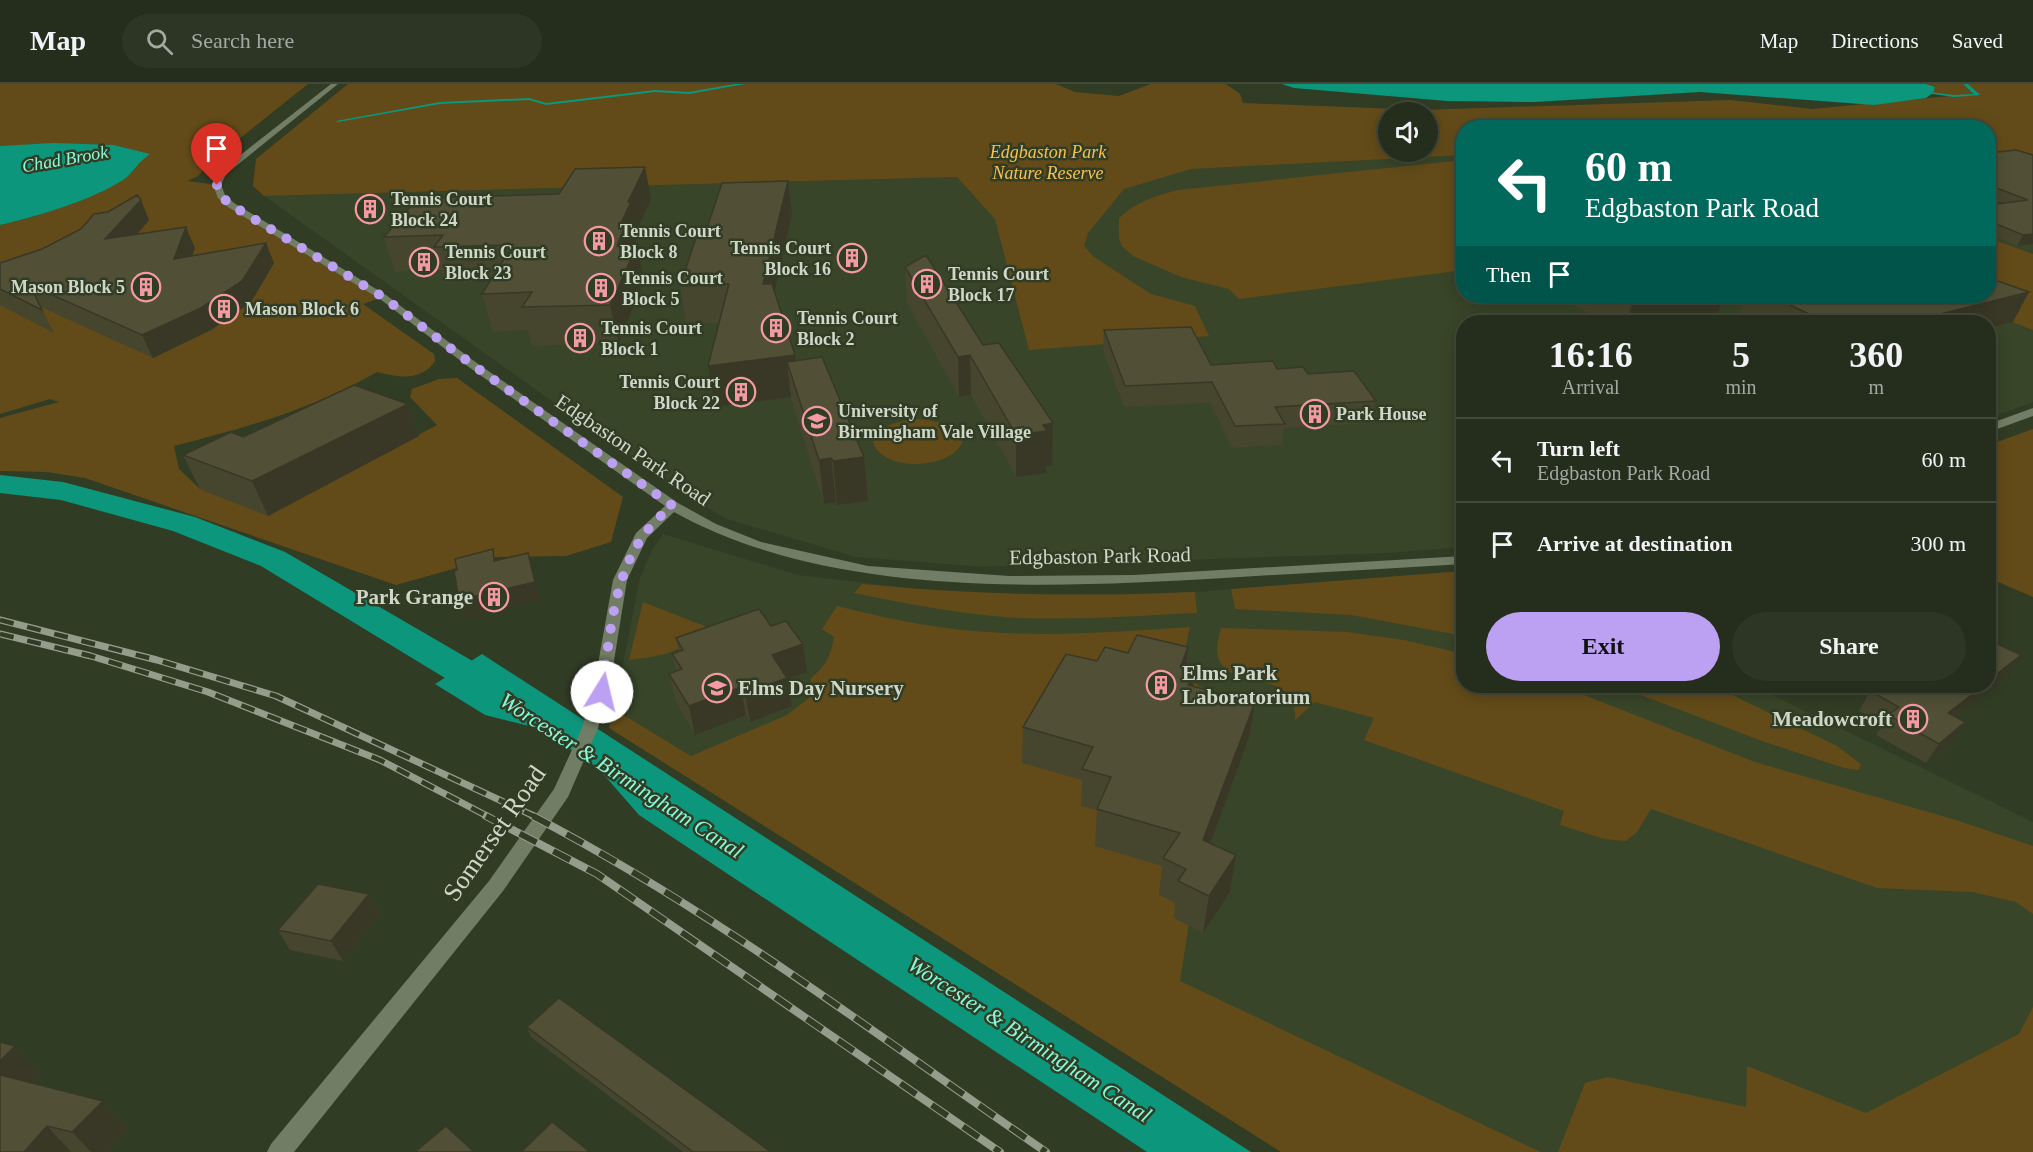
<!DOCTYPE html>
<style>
:root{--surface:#252d1c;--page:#2d3525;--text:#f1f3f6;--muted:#a3a8a3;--line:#42493b;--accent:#bca0f2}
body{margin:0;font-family:"Times New Roman",serif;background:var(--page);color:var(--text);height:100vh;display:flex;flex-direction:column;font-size:22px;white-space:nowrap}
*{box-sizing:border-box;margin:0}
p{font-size:20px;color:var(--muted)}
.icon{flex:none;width:33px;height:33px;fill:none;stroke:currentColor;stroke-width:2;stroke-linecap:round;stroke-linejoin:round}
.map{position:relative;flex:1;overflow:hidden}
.side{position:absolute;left:1456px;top:231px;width:540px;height:378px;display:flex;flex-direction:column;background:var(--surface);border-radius:24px;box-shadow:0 3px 15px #0003,0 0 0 2px var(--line)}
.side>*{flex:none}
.top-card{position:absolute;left:1456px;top:36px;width:540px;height:183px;border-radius:24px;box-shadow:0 3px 15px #0003,0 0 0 2px var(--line);background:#00695c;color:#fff;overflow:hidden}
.controls{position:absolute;left:1378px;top:18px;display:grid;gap:12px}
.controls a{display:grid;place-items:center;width:60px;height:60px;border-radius:50%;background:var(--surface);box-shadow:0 3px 15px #0003,0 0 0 2px var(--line);font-size:30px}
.pin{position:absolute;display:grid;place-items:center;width:51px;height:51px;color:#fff;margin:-62px -26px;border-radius:50% 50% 50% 0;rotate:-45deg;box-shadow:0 0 6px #0007}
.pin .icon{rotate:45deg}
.me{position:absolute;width:66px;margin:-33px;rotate:9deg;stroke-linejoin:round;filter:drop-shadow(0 0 4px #0008)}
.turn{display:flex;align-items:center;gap:21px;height:126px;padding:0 30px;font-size:27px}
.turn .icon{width:78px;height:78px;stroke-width:2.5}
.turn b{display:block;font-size:42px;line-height:51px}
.then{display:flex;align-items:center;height:57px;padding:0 30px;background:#0003;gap:12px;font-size:22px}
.eta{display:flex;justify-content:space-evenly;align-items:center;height:102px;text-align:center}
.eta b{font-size:36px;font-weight:700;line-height:42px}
.button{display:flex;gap:12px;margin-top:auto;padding:12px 30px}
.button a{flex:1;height:69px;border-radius:36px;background:var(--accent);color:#111;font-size:24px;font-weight:700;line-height:69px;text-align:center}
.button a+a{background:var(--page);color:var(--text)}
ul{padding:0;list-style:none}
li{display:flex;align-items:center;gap:18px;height:84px;padding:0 30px;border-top:2px solid var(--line)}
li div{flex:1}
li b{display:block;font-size:22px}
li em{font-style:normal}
header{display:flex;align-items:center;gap:36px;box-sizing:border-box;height:84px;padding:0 30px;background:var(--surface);border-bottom:2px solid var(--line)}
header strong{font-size:28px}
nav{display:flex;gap:33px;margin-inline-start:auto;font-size:21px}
.search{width:420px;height:54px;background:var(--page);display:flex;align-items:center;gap:15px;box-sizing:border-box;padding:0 21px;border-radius:33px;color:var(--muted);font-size:22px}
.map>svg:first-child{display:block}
.built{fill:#384528}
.green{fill:#634b19;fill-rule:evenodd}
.water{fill:#0c967b}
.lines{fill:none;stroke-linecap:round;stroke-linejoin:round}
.stream{fill:#0c967b;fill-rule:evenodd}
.canal{fill:#0c967b;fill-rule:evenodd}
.minor{fill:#717d64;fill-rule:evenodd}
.rail-far1-casing{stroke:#949d8c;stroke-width:7}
.rail-casing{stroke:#949d8c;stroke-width:8}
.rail-far1{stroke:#313c25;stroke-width:4.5;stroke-dasharray:14;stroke-linecap:butt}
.rail{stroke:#313c25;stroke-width:6;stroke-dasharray:19;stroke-linecap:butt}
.wall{fill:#46452e}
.shaded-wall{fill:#393826}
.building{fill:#515036;stroke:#393826;stroke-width:1.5}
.route{stroke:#bca0f2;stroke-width:10;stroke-dasharray:0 18}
.labels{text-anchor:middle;stroke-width:5;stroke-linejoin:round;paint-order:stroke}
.far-park-label{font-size:18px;font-style:italic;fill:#f7c14f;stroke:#313c25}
.far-water-label{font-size:18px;font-style:italic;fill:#88fadb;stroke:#313c25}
.far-poi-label{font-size:18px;font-weight:bold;fill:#d0d7c9;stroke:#313c25;text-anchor:start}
.street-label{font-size:21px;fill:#d0d7c9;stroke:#313c25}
.poi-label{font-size:21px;font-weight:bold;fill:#d0d7c9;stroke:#313c25;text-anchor:end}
.water-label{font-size:22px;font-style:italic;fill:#88fadb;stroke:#313c25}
.near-street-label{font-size:26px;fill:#d0d7c9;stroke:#313c25}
</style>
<header>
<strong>Map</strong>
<div class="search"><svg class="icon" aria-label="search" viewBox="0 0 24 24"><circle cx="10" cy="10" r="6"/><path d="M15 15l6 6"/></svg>Search here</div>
<nav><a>Map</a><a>Directions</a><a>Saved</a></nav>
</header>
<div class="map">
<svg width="2033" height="1068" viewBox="0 0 2033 1068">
<rect width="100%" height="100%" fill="#313c25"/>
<path class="built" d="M2033 62V318L1989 334V238H1464V463L1387 469 983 483 856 473 727 435 681 409 264 112 957 93 1464 71V212H1989V65Z
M663 450 798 491 942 508 1108 512 1195 508 1464 487V602H1754L2033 738V1068H1341L614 625 640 494 652 466Z"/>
<path class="green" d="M0 0H308L209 79 198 92 187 97 217 101 221 112 383 213 363 220 434 270 435 277C422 298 396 293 377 288 310 326 248 343 174 362L179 385 200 405 268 431 437 341 410 313 412 305 439 295 457 294 623 413 611 458 566 472 496 473 396 501 85 394 47 388 0 387V334L59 318 50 315 0 330V141L33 133 124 95 148 70 114 61 0 62Z
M348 0H1056L1075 8 1119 12 1151 0H1226L1240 10 1243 19 1422 26 1730 16 1812 25 1950 12 1933 9 1935 3 1926 0H2033V90L1989 75V44H1464V71L1191 85 1124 105 1088 149 1084 162 1094 173 1151 210 1195 222 1209 252 1029 266 995 135 957 93 264 112 253 102 256 75ZM1389 28H1428V68H1389Z
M1464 76V186L1239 215 1229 205 1181 193 1133 172 1122 162 1119 154V134C1136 118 1155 112 1178 106Z
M1989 154 2033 170V246L1945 212H1989Z
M918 335C932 336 980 344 956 367 937 385 884 386 873 359 878 340 901 337 918 335Z
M2033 345V513L1989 494V361Z
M1464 487V552L1351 531 1235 525 1231 505Z
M862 500C973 511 1084 513 1195 508L1197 529C1133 532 1068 537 1004 533 953 529 904 519 854 509Z
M643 518 707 543C677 570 668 571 629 576Z
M837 522C892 536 947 547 1004 549 1066 552 1128 547 1190 543 1175 605 1191 598 1243 618L1205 737 1180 897 1541 1068H1281L609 644 614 625 691 672 787 631 809 614 811 594C825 583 831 572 834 553L822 545Z
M1221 544 1347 548 1404 556 1464 570V602H1561L1755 678 1956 736 2030 761 2033 762V830L2016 818 1972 808 1877 804 1651 725 1637 748 1626 757 1604 755 1560 741 1564 727 1364 656 1374 634 1315 618 1295 636C1299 579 1221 612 1217 567 1217 560 1219 551 1221 544Z
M1617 602H1714L1837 662 1861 680 1859 686 1844 684 1762 657Z
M2033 923V1068H1558L1585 999 1608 993 1746 1023 1747 982 1866 1029 2019 950Z"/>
<path class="water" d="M1282 0H1926L1935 3 1933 9 1926 14 1874 21 1700 8 1535 18 1447 17 1294 4Z
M53 59 114 61 150 70C139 77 132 90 123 96 92 116 36 133 0 141V62Z
M482 570 1251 1068H1147L639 731 598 684 541 645 485 631 435 600Z"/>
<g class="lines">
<path class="stream" d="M735 0H745L689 10 655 8 546 21 529 16 440 20 338 38 336 37 440 18 529 14 546 19 655 6 689 8Z
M1963 0H1968L1980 11 1954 13 1919 8 1921 7 1954 11 1974 10Z"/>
<path class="canal" d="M0 391 63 398 195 433 285 468 514 601 519 610 514 619 500 623 486 619 261 482 173 447 61 416 0 409Z"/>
<path class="minor" d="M331 0H338L226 90 221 101 225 111 234 119 386 211 474 277 678 419 716 440 761 458 868 482 1009 492 1134 491 1464 472V480C1384 485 1304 489 1224 494 1051 504 830 515 674 428L647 454 627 496 609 608 598 644 568 713 503 807 294 1068H267L271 1060 489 797 554 705 582 644 593 608 613 496 636 449 665 422 466 281 380 215 228 123 218 114 213 101 220 87Z
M2033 324V332L1989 348V340Z"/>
<g class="rail-far1-casing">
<path id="rail-far1" d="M0 536 157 576 276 612 536 733
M0 550 91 572 208 608 380 676 489 733"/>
</g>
<g class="rail-casing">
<path id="rail" d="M486 732 597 790 1000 1068
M533 732C714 827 878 952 1046 1068"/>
</g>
<use href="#rail-far1" class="rail-far1"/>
<use href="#rail" class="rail"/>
</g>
<path class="wall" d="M1989 69 2033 71V160L2017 162 1989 150V121L2003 119 1989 113Z
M645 83 651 115 637 146 638 152 633 162H637L644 197 619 259 532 262 528 246 493 248 482 210 490 197 445 199 441 186 395 188 384 153 559 110Z
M788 97 792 130 775 209 795 271 796 276 864 373 868 417 837 421 836 418 824 420 792 318 791 313 715 323 708 282 719 239 686 240 680 202Z
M149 136 137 151 195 164 192 172 266 159 274 179 251 218 211 246 153 274 41 223 54 249 0 221V179L42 165Z
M905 183 1052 382H1046V389L1016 393 971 311 959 313 907 219Z
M1557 212H1724L1716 233 1686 238H1604Z
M1747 212H1989L2013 238H1754L1739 231Z
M1104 246 1211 281 1308 290 1376 317 1371 339 1284 344 1282 361 1232 364 1210 319 1124 323 1103 267Z
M408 320 419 352 268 432 200 405 183 371Z
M771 542 803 560 807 588 787 595 792 622 750 638 746 631 695 651 676 618 669 590 676 587 672 570 679 568 676 554Z
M1097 577 1186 584 1195 586 1193 602 1249 654 1210 759 1236 771 1230 808 1203 849 1174 834 1175 819 1159 811 1162 782 1095 762 1097 726 1081 722 1082 696 1022 679 1023 643Z
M2008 591 1955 633 1952 658 1926 679 1876 651 1883 640 1859 627 1870 607Z
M369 810 380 830 343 877 290 866 278 846Z
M527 943 771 1068H683L531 953Z
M15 962 41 991 33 999 103 1017 128 1045 107 1068H0Z"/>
<path class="shaded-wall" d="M645 83 651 115 637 146 638 152 632 165 637 162 644 197 619 259 610 221 617 162 621 139 628 118Z
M788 97 792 130 768 238 763 200Z
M141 116 149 136 115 176 105 155Z
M186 143 195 164 183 196 174 175Z
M2033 150V160L2017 162 2023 151Z
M266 159 274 179 251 218 211 246 153 274 142 251Z
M2029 208 2013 238 1989 244V238H1908Z
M1635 212H1724L1716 233 1686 238H1626Z
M795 271 800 311 787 278 791 313 715 323 708 282Z
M970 271 971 311 959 313 958 273Z
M408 320 419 352 268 432 252 397Z
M1053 339 1052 382H1046V389L1016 393V351L1043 341Z
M864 373 868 417 837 421 833 377Z
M831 374 836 418 824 420 819 376Z
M528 469 541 516 466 535 459 516Z
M803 560 807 588 787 595 792 622 750 638 745 609 772 571Z
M1188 563 1184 598 1181 582Z
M2021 571 2008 591 1935 649 1948 629 1983 602H1989V596Z
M1195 586 1191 621 1188 601Z
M741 603 746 631 695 651 689 622Z
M1255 618 1249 654 1198 792 1203 756Z
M1965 638 1952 658 1926 679 1939 660Z
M1236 771 1230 808 1203 849 1209 812Z
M369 810 380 830 343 877 331 857Z
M15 962 41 991 16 1017 0 1000V977Z
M103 1017 128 1045 107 1068H91L72 1048Z
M47 1042 71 1068H24Z"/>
<path class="building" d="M2016 66 2033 71V150L2023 151 1989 137V121L2028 116 1989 101V69Z
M645 83 628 118H631L621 139H626L617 162H637L610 221 522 223 532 208 482 210 513 161 434 163 443 151 384 153 418 114 559 110 575 85Z
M788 97 763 200H772L795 271 708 282 729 200 680 202 699 145 707 144 722 99Z
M137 111 141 116 105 155 186 143 174 175 266 159 242 197 201 224 142 251 30 201 42 226 0 205V179L42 165 81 145 94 130 108 128Z
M926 171 983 261 999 259 1053 339 1043 341 1047 347 1016 351 970 271 958 273 905 183Z
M1989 194 2029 208 1908 238H1826L1771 212H1989Z
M1191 243 1211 281 1273 277 1277 285 1303 283 1308 290 1354 287 1376 317 1275 323 1285 340 1235 342 1212 298 1125 302 1104 246Z
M822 273 864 373 833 377 831 374 819 376 787 278Z
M354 301 408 320 252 397 183 371 231 348 243 353Z
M493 465 494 477 528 469 535 498 459 516 454 487 457 486 455 475Z
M759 525 771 542 786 537 803 560 772 571 787 594 745 609 741 603 689 622 669 590 682 585 672 570 683 566 676 554Z
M1137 551 1188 563 1181 582 1195 586 1188 601 1255 618 1203 756 1236 771 1209 812 1178 797 1186 785 1163 774 1180 749 1097 725 1111 693 1082 685 1093 663 1023 643 1066 570 1097 577 1105 563 1128 569Z
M1989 556 2021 571 1989 596Z
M1878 602H1983L1948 629 1965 638 1939 660 1888 631 1899 623 1870 607Z
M318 800 369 810 331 857 278 846Z
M559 914 771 1068H693L527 943Z
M0 958 15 962 0 977Z
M0 991 103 1017 72 1048 47 1042 24 1068H0Z
M552 1038 590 1068H521Z
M446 1042 474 1068H415Z"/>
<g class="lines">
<path class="route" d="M217 101 221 112 231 121 383 213 470 279 673 422C613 465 612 541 602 608"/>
</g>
<defs>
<g id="building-ring" transform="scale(1.5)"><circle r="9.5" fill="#313c25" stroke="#f49aa2" stroke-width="1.5"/><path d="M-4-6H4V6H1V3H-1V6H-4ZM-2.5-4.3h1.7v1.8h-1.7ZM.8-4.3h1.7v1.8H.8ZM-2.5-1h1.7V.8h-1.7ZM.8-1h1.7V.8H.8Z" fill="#f49aa2"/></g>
<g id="university-ring" transform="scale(1.5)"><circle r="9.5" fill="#313c25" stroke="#f49aa2" stroke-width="1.5"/><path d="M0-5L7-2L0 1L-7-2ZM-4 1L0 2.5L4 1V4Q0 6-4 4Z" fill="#f49aa2"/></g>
<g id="school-ring" transform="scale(1.5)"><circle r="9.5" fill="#313c25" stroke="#f49aa2" stroke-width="1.5"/><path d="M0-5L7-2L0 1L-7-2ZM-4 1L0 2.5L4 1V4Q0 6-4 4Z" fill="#f49aa2"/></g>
</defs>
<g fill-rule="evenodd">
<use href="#building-ring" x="370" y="125"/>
<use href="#building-ring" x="599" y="157"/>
<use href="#building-ring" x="852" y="174"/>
<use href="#building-ring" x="424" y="178"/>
<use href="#building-ring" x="927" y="200"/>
<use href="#building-ring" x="146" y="203"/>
<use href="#building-ring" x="601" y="204"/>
<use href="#building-ring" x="224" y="225"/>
<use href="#building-ring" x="776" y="244"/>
<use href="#building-ring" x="580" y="254"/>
<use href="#building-ring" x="741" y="308"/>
<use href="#building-ring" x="1315" y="330"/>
<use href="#university-ring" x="817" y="337"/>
<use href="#building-ring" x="494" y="513"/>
<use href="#building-ring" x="1161" y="601"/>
<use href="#school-ring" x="717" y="604"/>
<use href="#building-ring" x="1913" y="635"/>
</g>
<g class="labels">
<g class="far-park-label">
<text x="1048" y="74">Edgbaston Park<tspan x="1048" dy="21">Nature Reserve</tspan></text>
</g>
<g class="far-water-label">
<text transform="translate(65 75) rotate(-10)" y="6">Chad Brook</text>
</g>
<g class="far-poi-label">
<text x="391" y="121">Tennis Court<tspan x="391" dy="21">Block 24</tspan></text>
<text x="620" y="153">Tennis Court<tspan x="620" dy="21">Block 8</tspan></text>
<text x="831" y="170" text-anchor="end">Tennis Court<tspan x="831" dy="21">Block 16</tspan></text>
<text x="445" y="174">Tennis Court<tspan x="445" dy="21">Block 23</tspan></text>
<text x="948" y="196">Tennis Court<tspan x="948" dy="21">Block 17</tspan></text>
<text x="622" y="200">Tennis Court<tspan x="622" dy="21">Block 5</tspan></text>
<text x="125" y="209" text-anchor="end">Mason Block 5</text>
<text x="245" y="231">Mason Block 6</text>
<text x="797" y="240">Tennis Court<tspan x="797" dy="21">Block 2</tspan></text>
<text x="601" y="250">Tennis Court<tspan x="601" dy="21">Block 1</tspan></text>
<text x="720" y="304" text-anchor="end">Tennis Court<tspan x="720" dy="21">Block 22</tspan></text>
<text x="838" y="333">University of<tspan x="838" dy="21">Birmingham Vale Village</tspan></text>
<text x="1336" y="336">Park House</text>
</g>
<g class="street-label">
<text transform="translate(633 366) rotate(34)" y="7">Edgbaston Park Road</text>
<text transform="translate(1100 472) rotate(-1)" y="7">Edgbaston Park Road</text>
</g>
<g class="poi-label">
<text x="473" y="520">Park Grange</text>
<text x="1182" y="596" text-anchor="start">Elms Park<tspan x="1182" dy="24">Laboratorium</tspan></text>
<text x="738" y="611" text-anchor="start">Elms Day Nursery</text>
<text x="1892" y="642">Meadowcroft</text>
</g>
<g class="water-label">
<text transform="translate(622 691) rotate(33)" y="8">Worcester &amp; Birmingham Canal</text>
<text transform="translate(1030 955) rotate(33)" y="8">Worcester &amp; Birmingham Canal</text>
</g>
<g class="near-street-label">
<text transform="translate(494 749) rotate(-55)" y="9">Somerset Road</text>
</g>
</g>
</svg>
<div class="controls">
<a><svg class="icon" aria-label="sound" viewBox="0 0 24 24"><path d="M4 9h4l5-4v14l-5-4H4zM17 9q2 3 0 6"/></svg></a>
</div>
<div class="pin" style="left:217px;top:101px;background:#d93025"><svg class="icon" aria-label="arrive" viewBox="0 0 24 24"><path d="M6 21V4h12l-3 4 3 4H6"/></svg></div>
<svg class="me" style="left:602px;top:608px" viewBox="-20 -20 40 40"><circle r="19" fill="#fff"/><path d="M0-13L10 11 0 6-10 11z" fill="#bca0f2"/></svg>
<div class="top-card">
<div class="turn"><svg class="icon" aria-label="left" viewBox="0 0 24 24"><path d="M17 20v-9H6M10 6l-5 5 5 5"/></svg><div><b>60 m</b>Edgbaston Park Road</div></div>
<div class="then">Then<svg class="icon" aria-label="arrive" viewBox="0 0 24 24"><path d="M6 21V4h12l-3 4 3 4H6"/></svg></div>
</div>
<section class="side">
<div class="eta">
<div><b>16:16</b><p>Arrival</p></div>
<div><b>5</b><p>min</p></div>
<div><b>360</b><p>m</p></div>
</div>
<ul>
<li><svg class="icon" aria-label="left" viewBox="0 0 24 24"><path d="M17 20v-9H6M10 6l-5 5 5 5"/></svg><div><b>Turn left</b><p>Edgbaston Park Road</p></div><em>60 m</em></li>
<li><svg class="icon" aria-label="arrive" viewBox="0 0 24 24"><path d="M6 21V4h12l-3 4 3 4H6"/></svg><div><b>Arrive at destination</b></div><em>300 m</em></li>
</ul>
<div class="button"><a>Exit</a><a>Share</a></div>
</section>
</div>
